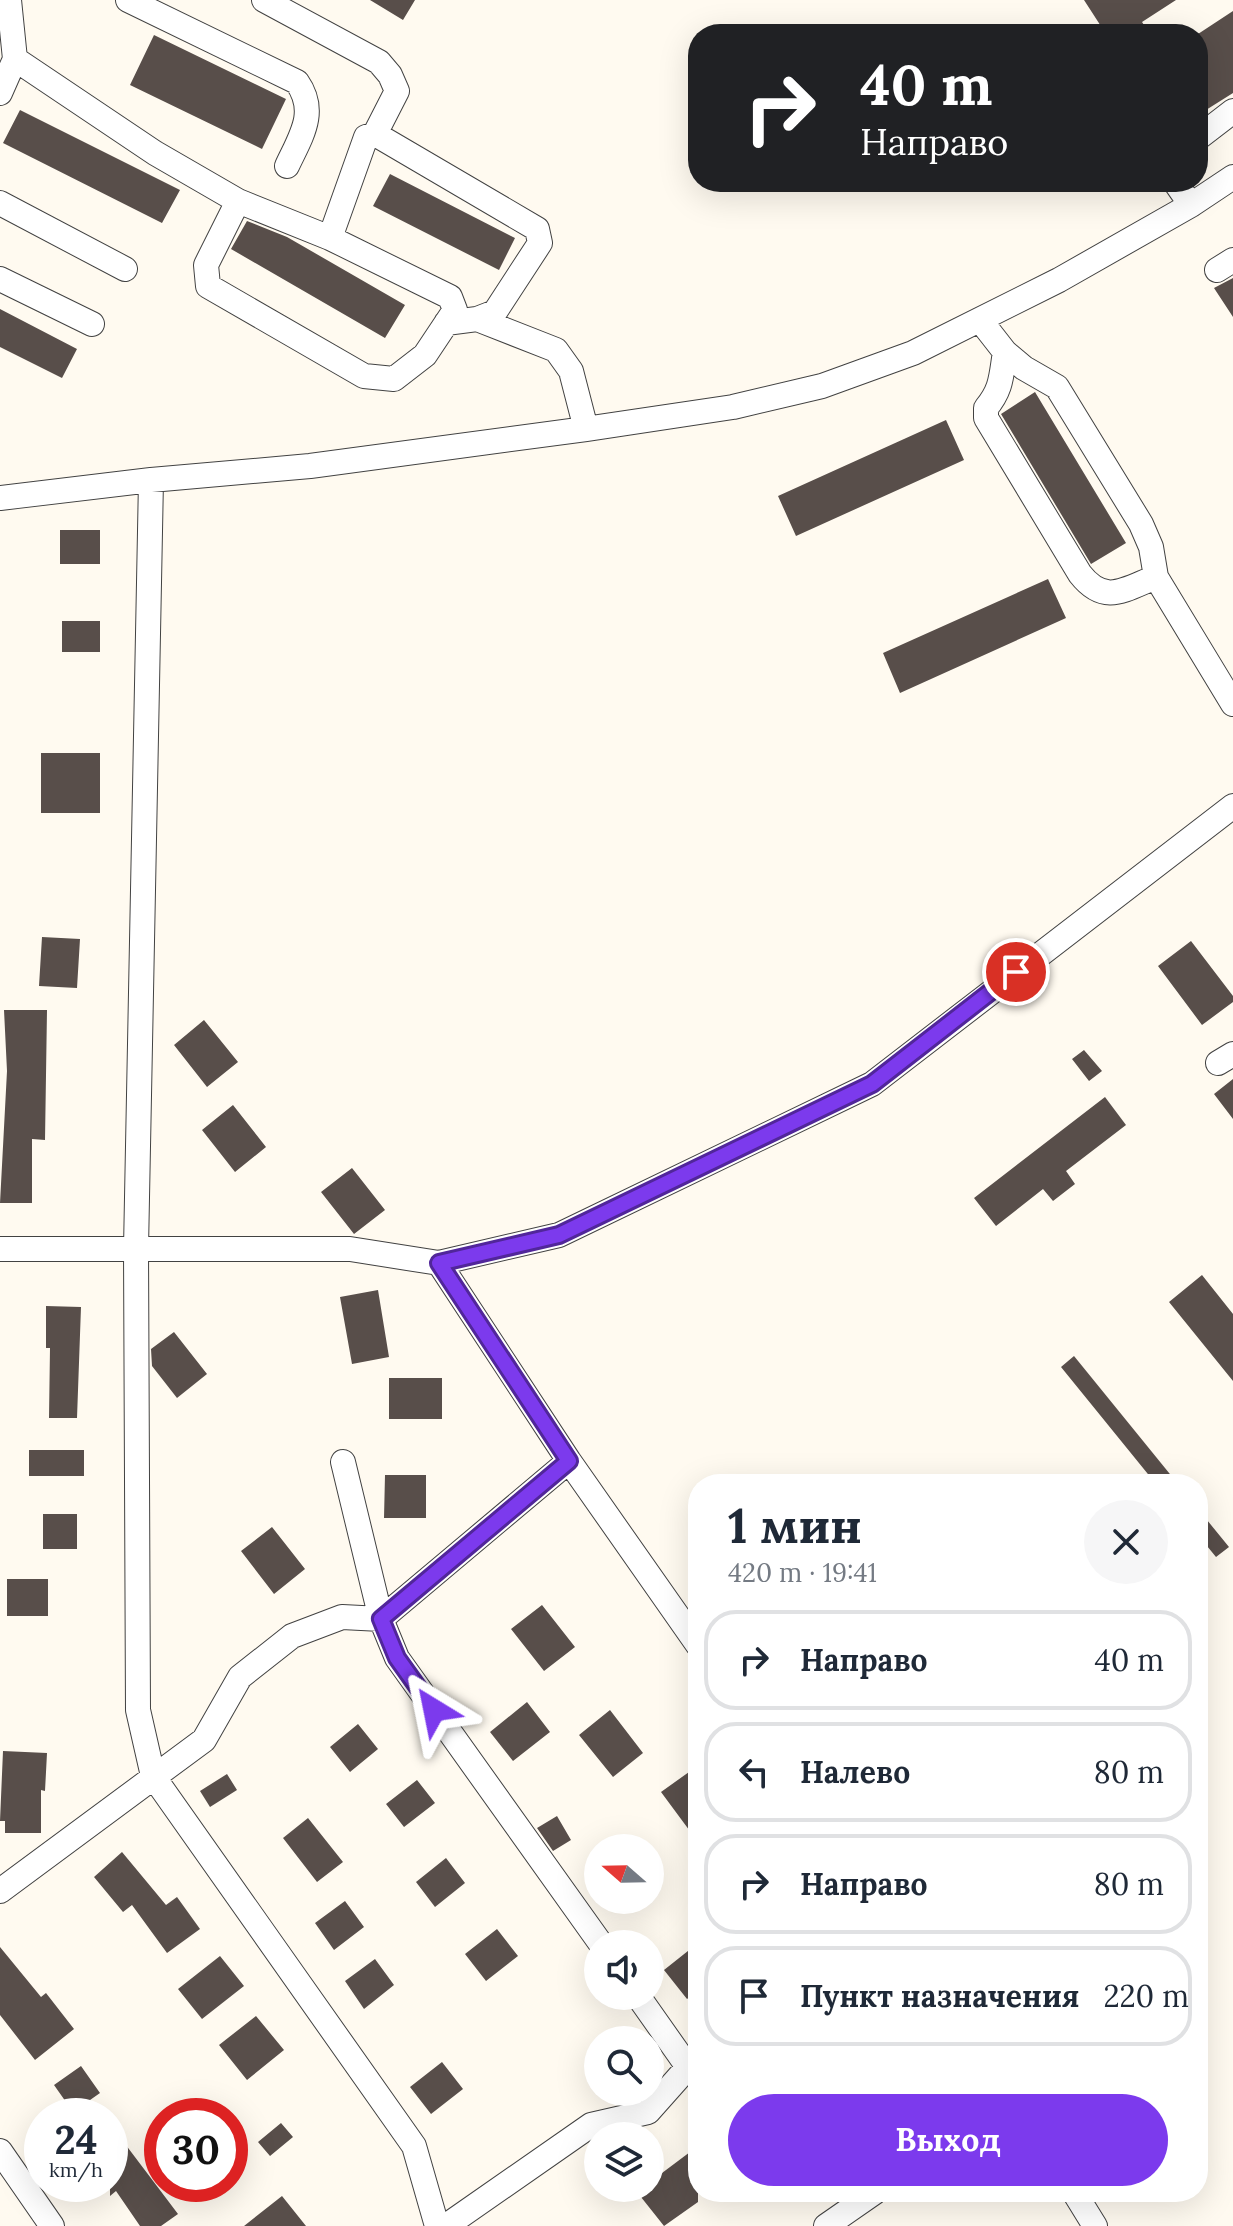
<!DOCTYPE html>
<html lang="ru">
<meta charset="utf-8">
<style>
:root{--surface:#fff;--page:#f6f6f7;--text:#1f2937;--muted:#747a83;--line:#e0e1e3;--accent:#7c3aed}
body{margin:0;font-family:Lora,serif;background:var(--page);color:var(--text);height:100vh;display:flex;flex-direction:column;font-size:30px;white-space:nowrap}
*{box-sizing:border-box;margin:0}
p{font-size:26px;color:var(--muted)}
.icon{flex:none;width:44px;height:44px;fill:none;stroke:currentColor;stroke-width:2;stroke-linecap:round;stroke-linejoin:round}
.map{position:relative;flex:1;overflow:hidden}
.sheet{position:absolute;left:688px;top:1474px;width:520px;height:728px;display:flex;flex-direction:column;background:var(--surface);border-radius:32px;box-shadow:0 8px 32px #0002}
.sheet>*{flex:none}
.banner{position:absolute;left:688px;top:24px;width:520px;height:168px;border-radius:32px;box-shadow:0 8px 32px #0002;background:#202124;color:#fff;overflow:hidden}
.needle{width:52px;rotate:290deg}
.controls{position:absolute;left:584px;top:1834px;display:grid;gap:16px}
.controls a{display:grid;place-items:center;width:80px;height:80px;border-radius:50%;background:var(--surface);box-shadow:0 8px 32px #0002;font-size:40px}
.speed{position:absolute;left:24px;top:2098px;display:flex;gap:16px;font-size:40px;font-weight:700;text-align:center}
.speed>*{display:grid;place-content:center;width:104px;height:104px;border-radius:50%;background:var(--surface);box-shadow:0 8px 32px #0002;line-height:1}
.speed small{font-size:20px;font-weight:400}
.speed .limit{border:12px solid #d22;background:#fff;color:#111}
.pin{position:absolute;display:grid;place-items:center;width:68px;height:68px;color:#fff;margin:-34px;border:4px solid #fff;border-radius:50%;box-shadow:0 2px 8px #0007}
.me{position:absolute;width:88px;margin:-44px;rotate:325deg;stroke-linejoin:round;filter:drop-shadow(0 0 6px #0008)}
.turn{display:flex;align-items:center;gap:28px;height:168px;padding:0 40px;font-size:36px}
.turn .icon{width:104px;height:104px;stroke-width:2.5}
.turn b{display:block;font-size:56px;line-height:68px}
.round{display:grid;place-items:center;flex:none;width:84px;height:84px;border-radius:42px;background:var(--page)}
.overview{display:flex;align-items:center;justify-content:space-between;height:136px;padding:0 40px}
h1{font-size:48px;font-weight:700;line-height:60px}
.cta{display:flex;gap:16px;margin-top:auto;padding:16px 40px}
.cta a{flex:1;height:92px;border-radius:48px;background:var(--accent);color:#fff;font-size:32px;font-weight:700;line-height:92px;text-align:center}
ul{padding:0;list-style:none}
li{display:flex;align-items:center;gap:24px;height:100px;margin:0 16px 12px;padding:0 24px;border:4px solid var(--line);border-radius:32px}
li div{flex:1}
li b{display:block;font-size:30px}
li em{font-style:normal}
.map>svg:first-child{display:block}
.building{fill:#584e4a}
.lines{fill:none;stroke-linecap:round;stroke-linejoin:round}
.minor-casing{stroke:#424242;stroke-width:26}
.minor{stroke:#fff;stroke-width:24}
.route-casing{stroke:#51269a;stroke-width:20}
.route{stroke:#7c3aed;stroke-width:14}
</style>
<div class="map">
<svg width="1233" height="2226" viewBox="0 0 1233 2226">
<rect width="100%" height="100%" fill="#fffaf0"/>
<path class="building" d="M370 0H415L403 20Z
M1084 0H1176L1142 22 1150 34H1106Z
M1233 11V93L1198 115V34Z
M154 35 286 99 262 149 130 85Z
M20 110 180 190 162 223 3 143Z
M390 174 515 238 499 270 373 206Z
M247 221 287 237 405 305 385 338 231 249Z
M1233 278V317L1214 288Z
M0 309 77 349 62 378 0 347Z
M1035 392 1126 543 1091 564 1001 414Z
M946 420 964 460 796 536 778 496Z
M60 530H100V564H60Z
M1048 579 1066 618 900 693 883 653Z
M62 621H100V652H62Z
M41 753H100V813H41Z
M42 937 80 939 77 988 39 986Z
M1191 941 1233 996V1002L1202 1025 1158 966Z
M4 1010H47L45 1140 32 1139V1203H0L7 1071Z
M204 1020 238 1062 207 1087 174 1045Z
M1084 1050 1102 1071 1089 1081 1072 1059Z
M1233 1079V1119L1214 1094Z
M1105 1097 1126 1125 1066 1171 1075 1184 1053 1201 1043 1189 996 1226 974 1198Z
M233 1105 266 1147 235 1172 202 1130Z
M352 1168 385 1210 354 1234 321 1192Z
M1202 1275 1233 1314V1381L1169 1302Z
M378 1290 389 1357 352 1364 340 1297Z
M46 1306 81 1307 77 1418H49L50 1348H46Z
M174 1332 207 1374 177 1398 152 1366 151 1349Z
M1074 1356 1178 1484H1156L1061 1367Z
M389 1378H442V1419H389Z
M29 1450H84V1476H29Z
M385 1475H426V1518H384Z
M1198 1509 1229 1547 1216 1557 1198 1535Z
M43 1514H77V1549H43Z
M272 1527 305 1569 274 1594 241 1551Z
M7 1579H48V1616H7Z
M542 1605 575 1647 544 1671 511 1629Z
M527 1702 550 1732 513 1761 490 1732Z
M610 1710 643 1753 613 1777 579 1735Z
M358 1724 378 1749 350 1772 330 1747Z
M3 1751 47 1753 45 1791 41 1790V1833H5V1821H0Z
M689 1772 698 1784V1842L661 1792Z
M227 1774 237 1790 210 1807 200 1791Z
M417 1780 435 1803 404 1827 386 1804Z
M557 1816 571 1840 553 1851 537 1828Z
M308 1818 343 1862 317 1882 283 1838Z
M122 1852 166 1905 177 1897 200 1929 167 1953 132 1905 123 1912 94 1877Z
M446 1858 465 1883 435 1907 416 1882Z
M345 1901 364 1927 334 1950 315 1923Z
M497 1929 518 1956 486 1981 465 1954Z
M698 1943V1991L687 1999 664 1970Z
M0 1947 41 1997 46 1993 74 2029 35 2060 0 2015Z
M220 1956 244 1986 202 2019 178 1989Z
M375 1959 394 1985 364 2009 345 1981Z
M256 2016 284 2050 247 2080 219 2045Z
M442 2062 463 2089 431 2114 410 2087Z
M81 2066 100 2093 73 2112 54 2085Z
M281 2123 293 2137 270 2156 258 2142Z
M110 2124 178 2214 161 2226H140L116 2191 110 2196Z
M698 2146V2202L664 2226 637 2192 650 2188V2182Z
M282 2196 306 2226H244Z"/>
<g class="lines">
<g class="minor-casing">
<path id="minor" d="M128 0 297 82C318 112 301 136 287 166
M264 0 379 62 390 75 397 91 375 134
M15 59 155 153 238 201 330 238 450 297 455 310 425 355 394 379 364 376 208 286 206 265 238 201
M0 93 15 59 9 0
M1198 138 1233 111
M1175 182 1191 205
M0 203 125 269
M330 238 366 137 375 134 537 229 540 243 495 312 477 319 446 323
M1217 270 1233 260
M0 279 92 324
M477 319 556 350 571 371 586 429
M980 320 1005 352C1001 376 1002 389 986 408V418L1080 574C1105 606 1125 589 1156 577
M1005 352 1024 368 1057 387 1141 524 1151 547 1156 577 1233 704
M151 480 136 1249 138 1710 153 1776 414 2146 437 2226
M0 498 151 480 310 466 586 429 733 407 822 386 913 353 1059 280 1191 205 1233 177
M1218 1063 1233 1054
M0 1249H350L439 1263 559 1235 872 1084 1233 806
M439 1263 569 1461 698 1645
M343 1462 381 1619 397 1658 601 1944
M0 1891 204 1740 240 1677 292 1636 342 1617 381 1619 569 1461
M0 2151 52 2226
M1074 2192 1095 2226
M446 2226 591 2125 648 2112 688 2067 638 1996
M826 2226 875 2192"/>
</g>
<use href="#minor" class="minor"/>
</g>
<g class="lines">
<g class="route-casing">
<path id="route" d="M434 1710 397 1658 381 1619 569 1461 439 1263 559 1235 872 1084 1016 972"/>
</g>
<use href="#route" class="route"/>
</g>
</svg>
<div class="controls">
<a><svg class="needle" viewBox="-14 -14 28 28"><path d="M0-13l5 13h-10z" fill="#e53935"/><path d="M0 13l5-13h-10z" fill="#747a83"/></svg></a>
<a><svg class="icon" aria-label="sound" viewBox="0 0 24 24"><path d="M4 9h4l5-4v14l-5-4H4zM17 9q2 3 0 6"/></svg></a>
<a><svg class="icon" aria-label="search" viewBox="0 0 24 24"><circle cx="10" cy="10" r="6"/><path d="M15 15l6 6"/></svg></a>
<a><svg class="icon" aria-label="layers" viewBox="0 0 24 24"><path d="M12 4l9 5-9 5-9-5zM3 14l9 5 9-5"/></svg></a>
</div>
<div class="speed"><div>24<small>km/h</small></div><div class="limit">30</div></div>
<div class="pin" style="left:1016px;top:972px;background:#d93025"><svg class="icon" aria-label="arrive" viewBox="0 0 24 24"><path d="M6 21V4h12l-3 4 3 4H6"/></svg></div>
<svg class="me" style="left:434px;top:1710px" viewBox="-20 -20 40 40"><path d="M0-17L14 15 0 8-14 15z" fill="#7c3aed" stroke="#fff" stroke-width="4"/></svg>
<div class="banner">
<div class="turn"><svg class="icon" aria-label="right" viewBox="0 0 24 24"><path d="M7 20v-9h11M14 6l5 5-5 5"/></svg><div><b>40 m</b>Направо</div></div>
</div>
<section class="sheet">
<div class="overview"><div><h1>1 мин</h1><p>420 m · 19:41</p></div><a class="round"><svg class="icon" aria-label="close" viewBox="0 0 24 24"><path d="M6 6l12 12M18 6L6 18"/></svg></a></div>
<ul>
<li><svg class="icon" aria-label="right" viewBox="0 0 24 24"><path d="M7 20v-9h11M14 6l5 5-5 5"/></svg><div><b>Направо</b></div><em>40 m</em></li>
<li><svg class="icon" aria-label="left" viewBox="0 0 24 24"><path d="M17 20v-9H6M10 6l-5 5 5 5"/></svg><div><b>Налево</b></div><em>80 m</em></li>
<li><svg class="icon" aria-label="right" viewBox="0 0 24 24"><path d="M7 20v-9h11M14 6l5 5-5 5"/></svg><div><b>Направо</b></div><em>80 m</em></li>
<li><svg class="icon" aria-label="arrive" viewBox="0 0 24 24"><path d="M6 21V4h12l-3 4 3 4H6"/></svg><div><b>Пункт назначения</b></div><em>220 m</em></li>
</ul>
<div class="cta"><a>Выход</a></div>
</section>
</div>
